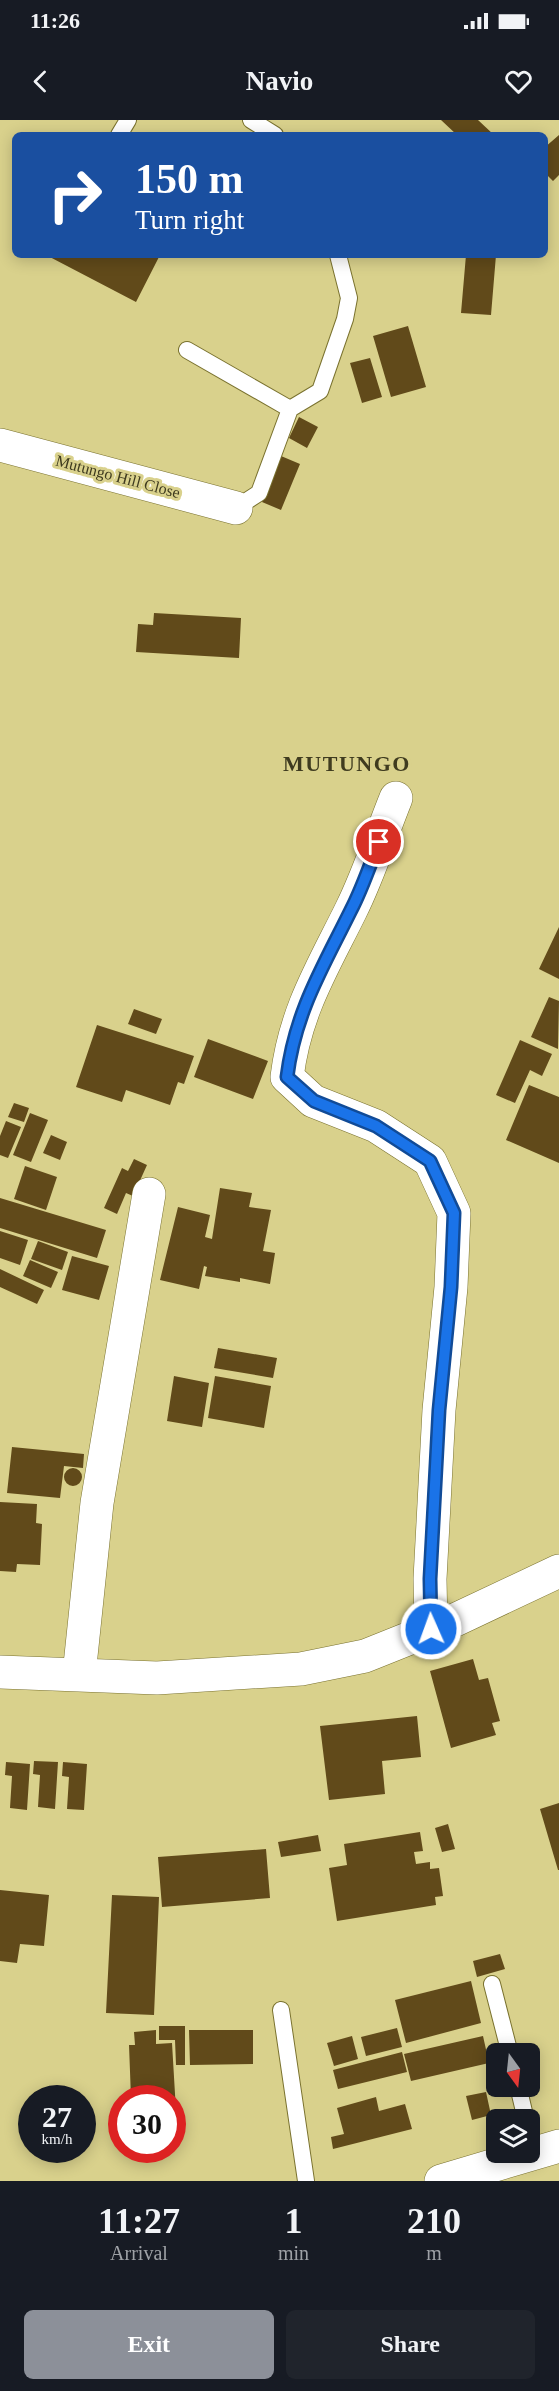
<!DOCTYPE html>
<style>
:root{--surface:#171b24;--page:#20242c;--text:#f1f3f6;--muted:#9ea1a6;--accent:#8c9099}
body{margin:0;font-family:"Times New Roman",serif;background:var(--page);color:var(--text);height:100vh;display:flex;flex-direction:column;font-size:22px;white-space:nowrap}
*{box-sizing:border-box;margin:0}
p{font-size:20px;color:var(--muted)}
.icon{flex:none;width:33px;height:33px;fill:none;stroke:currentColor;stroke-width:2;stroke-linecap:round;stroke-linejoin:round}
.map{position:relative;height:2061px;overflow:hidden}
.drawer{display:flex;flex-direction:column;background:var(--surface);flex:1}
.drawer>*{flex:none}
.hud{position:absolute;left:12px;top:12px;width:536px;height:126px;border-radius:9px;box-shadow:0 3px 15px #0003;background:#1a4fa0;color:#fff;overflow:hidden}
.needle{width:39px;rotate:165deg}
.tools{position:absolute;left:486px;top:1923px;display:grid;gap:12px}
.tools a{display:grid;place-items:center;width:54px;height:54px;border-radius:9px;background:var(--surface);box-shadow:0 3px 15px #0003;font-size:30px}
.speed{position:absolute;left:18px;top:1965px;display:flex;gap:12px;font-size:30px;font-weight:700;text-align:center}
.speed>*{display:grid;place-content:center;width:78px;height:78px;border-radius:50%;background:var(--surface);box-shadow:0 3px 15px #0003;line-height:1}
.speed small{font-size:15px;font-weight:400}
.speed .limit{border:9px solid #d22;background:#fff;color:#111}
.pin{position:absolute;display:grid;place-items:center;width:51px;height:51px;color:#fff;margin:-26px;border:3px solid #fff;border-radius:50%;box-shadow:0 2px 6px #0007}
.me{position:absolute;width:66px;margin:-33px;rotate:358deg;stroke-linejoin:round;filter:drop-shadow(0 0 4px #0008)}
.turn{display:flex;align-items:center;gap:21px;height:126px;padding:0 24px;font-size:27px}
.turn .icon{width:78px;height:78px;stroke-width:2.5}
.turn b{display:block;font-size:42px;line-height:51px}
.eta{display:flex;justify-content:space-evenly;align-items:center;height:102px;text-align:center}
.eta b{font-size:36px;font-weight:600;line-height:42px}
.action{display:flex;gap:12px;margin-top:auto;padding:12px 24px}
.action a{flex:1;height:69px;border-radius:9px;background:var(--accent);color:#fff;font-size:24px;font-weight:600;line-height:69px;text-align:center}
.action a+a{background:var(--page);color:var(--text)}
.status{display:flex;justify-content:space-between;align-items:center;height:42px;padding:0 30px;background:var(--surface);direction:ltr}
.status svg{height:16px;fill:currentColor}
header{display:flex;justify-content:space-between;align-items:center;height:78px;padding:0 24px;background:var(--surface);font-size:27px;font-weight:600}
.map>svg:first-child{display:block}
.building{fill:#614a1a}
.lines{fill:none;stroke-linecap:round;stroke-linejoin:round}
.service-casing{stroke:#7a722f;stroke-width:18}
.minor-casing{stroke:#7a722f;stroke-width:34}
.service{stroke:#fff;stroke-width:16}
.minor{stroke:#fff;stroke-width:33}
.route-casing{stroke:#114b97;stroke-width:15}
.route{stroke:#1a73e8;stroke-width:10}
.labels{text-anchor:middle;stroke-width:6;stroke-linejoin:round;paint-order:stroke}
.street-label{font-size:16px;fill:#3f3b1f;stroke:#d9d18c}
.district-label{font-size:22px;font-weight:bold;letter-spacing:1.5px;fill:#3f3b1f;stroke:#d9d18c}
</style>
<div class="status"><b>11:26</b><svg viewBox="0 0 49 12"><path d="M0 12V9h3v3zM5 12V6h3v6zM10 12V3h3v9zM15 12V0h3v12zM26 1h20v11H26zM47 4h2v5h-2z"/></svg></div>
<header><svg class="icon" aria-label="back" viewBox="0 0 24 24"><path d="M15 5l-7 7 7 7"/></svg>Navio<svg class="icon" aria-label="heart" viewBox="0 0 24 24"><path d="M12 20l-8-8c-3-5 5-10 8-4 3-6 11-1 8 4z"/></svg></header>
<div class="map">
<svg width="559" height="2061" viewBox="0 0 559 2061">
<rect width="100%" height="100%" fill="#d9d18c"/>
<path class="building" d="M441 0H478L494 15H457Z
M559 15V55L553 61 544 52V28Z
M46 135H160L136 182Z
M466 135H496L491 195 461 193Z
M408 206 426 267 391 277 373 216Z
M370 238 382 277 362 283 350 243Z
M299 297 318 307 307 328 289 318Z
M281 336 300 344 281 390 262 382Z
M154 493 241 498 239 538 136 532 138 504 153 505Z
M559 807V859L539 849Z
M549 877 559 881 558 929 531 917Z
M134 889 162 899 156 914 128 904Z
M97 905 194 936 184 964 178 962 170 985 126 970 122 982 76 967Z
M208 919 268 941 253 979 194 957Z
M520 920 552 934 542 956 530 950 515 983 496 975Z
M529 965 559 977V1043L506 1020Z
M14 983 29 988 24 1002 8 997Z
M30 993 48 1000 31 1042 13 1035Z
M6 1001 21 1007 8 1038 0 1035V1016Z
M51 1015 67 1022 60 1040 43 1033Z
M134 1039 147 1045 133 1076 126 1073 117 1094 104 1088 122 1048 128 1051Z
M25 1046 57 1057 46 1090 14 1079Z
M220 1068 252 1073 249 1087 271 1090 263 1131 275 1133 270 1164 240 1158V1162L205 1156 207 1147 204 1146 199 1169 160 1160 178 1087 210 1095 205 1117 212 1119Z
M0 1078 106 1110 97 1138 0 1108Z
M0 1111 28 1120 20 1145 0 1138Z
M38 1121 68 1132 62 1150 31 1139Z
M72 1136 109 1146 99 1180 62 1170Z
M30 1140 58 1152 51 1168 23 1156Z
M0 1149 44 1170 37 1184 0 1167Z
M218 1228 277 1238 273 1258 214 1248Z
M174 1256 209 1263 202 1307 167 1301Z
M215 1256 271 1266 264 1308 208 1298Z
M12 1327 84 1334 83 1348 64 1346 60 1378 7 1373Z
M64 1357a9 9 0 1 1 18 0a9 9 0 1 1-18 0Z
M0 1382 37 1384 36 1403 42 1404 40 1445 17 1444 16 1452 0 1451Z
M473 1539 479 1560 488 1558 500 1601 492 1603 496 1615 451 1628 430 1551Z
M417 1596 421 1637 382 1641 385 1674 329 1680 320 1606Z
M34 1641 58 1642 55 1689 38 1687 40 1655 33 1654Z
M6 1642 30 1644 27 1690 10 1688 12 1656 5 1655Z
M63 1642 87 1644 84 1690 67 1689 69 1657 62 1656Z
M559 1683V1750H558L540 1689Z
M448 1704 455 1729 442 1732 435 1708Z
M420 1712 423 1731 414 1732 416 1744 430 1742V1749L439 1748 443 1776 435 1777 436 1785 337 1801 329 1748 347 1745 344 1724Z
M318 1715 321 1731 281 1737 278 1722Z
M266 1729 270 1778 162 1787 158 1737Z
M0 1770 49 1775 44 1826 20 1824 17 1843 0 1841Z
M112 1775 159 1777 154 1895 106 1893Z
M500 1834 505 1849 477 1857 473 1841Z
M471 1861 481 1903 406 1923 395 1880Z
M159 1906H185V1945H176L175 1920H159Z
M397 1908 402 1927 366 1936 361 1917Z
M156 1910V1924L172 1923 176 1991 172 1992V1978H131L129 1925H135L134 1912Z
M189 1910H253V1944L190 1945Z
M352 1916 358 1939 334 1946 327 1923Z
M483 1916 489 1943 411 1961 404 1934Z
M402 1932 407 1952 338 1969 333 1950Z
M486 1972 491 1995 472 2000 466 1976Z
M376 1977 379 1991 405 1984 412 2009 333 2029 331 2017 344 2014 337 1988Z"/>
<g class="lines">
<g class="service-casing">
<path id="service" d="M251 0 275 15
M119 15 128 0
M187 230 290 289 320 271 345 199 349 178 338 135
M236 388 259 373 290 289
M492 1864 510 1934
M281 1890 306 2061
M518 1966 526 2000
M530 2012 535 2034"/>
</g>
<g class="minor-casing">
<path id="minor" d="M0 325 236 388
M396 678C381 715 369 754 351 790 323 847 295 891 287 957L313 981 376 1006 430 1041 454 1093 451 1167 439 1290 430 1459 431 1509
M0 1552 157 1558 301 1549 365 1536 455 1500 559 1451
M79 1555 97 1383 149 1074
M441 2061 559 2026"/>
</g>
<use href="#service" class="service"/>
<use href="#minor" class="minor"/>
</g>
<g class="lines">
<g class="route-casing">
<path id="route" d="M379 722C370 745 362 769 351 790 323 847 295 892 287 957L314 981 376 1006 430 1041 454 1093 451 1167 439 1290 430 1459 431 1509"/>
</g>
<use href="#route" class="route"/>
</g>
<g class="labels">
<g class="street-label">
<text transform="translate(118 356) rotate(15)" y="6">Mutungo Hill Close</text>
</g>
<g class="district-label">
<text x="347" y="651">MUTUNGO</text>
</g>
</g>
</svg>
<div class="tools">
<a><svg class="needle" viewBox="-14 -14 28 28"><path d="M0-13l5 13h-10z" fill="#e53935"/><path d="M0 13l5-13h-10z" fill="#9ea1a6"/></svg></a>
<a><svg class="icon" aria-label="layers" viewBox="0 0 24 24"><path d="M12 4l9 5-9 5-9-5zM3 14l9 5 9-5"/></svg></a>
</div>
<div class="speed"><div>27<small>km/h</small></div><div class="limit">30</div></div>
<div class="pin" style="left:379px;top:722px;background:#d93025"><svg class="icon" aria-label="arrive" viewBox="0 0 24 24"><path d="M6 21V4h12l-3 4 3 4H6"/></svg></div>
<svg class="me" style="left:431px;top:1509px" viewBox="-20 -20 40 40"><circle r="17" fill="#1a73e8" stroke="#fff" stroke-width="3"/><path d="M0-11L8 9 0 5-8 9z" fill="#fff"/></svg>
<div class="hud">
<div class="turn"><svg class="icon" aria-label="right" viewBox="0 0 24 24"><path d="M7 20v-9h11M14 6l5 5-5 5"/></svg><div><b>150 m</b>Turn right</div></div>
</div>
</div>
<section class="drawer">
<div class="eta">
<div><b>11:27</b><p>Arrival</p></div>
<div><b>1</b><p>min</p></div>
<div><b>210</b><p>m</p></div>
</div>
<div class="action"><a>Exit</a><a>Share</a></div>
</section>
